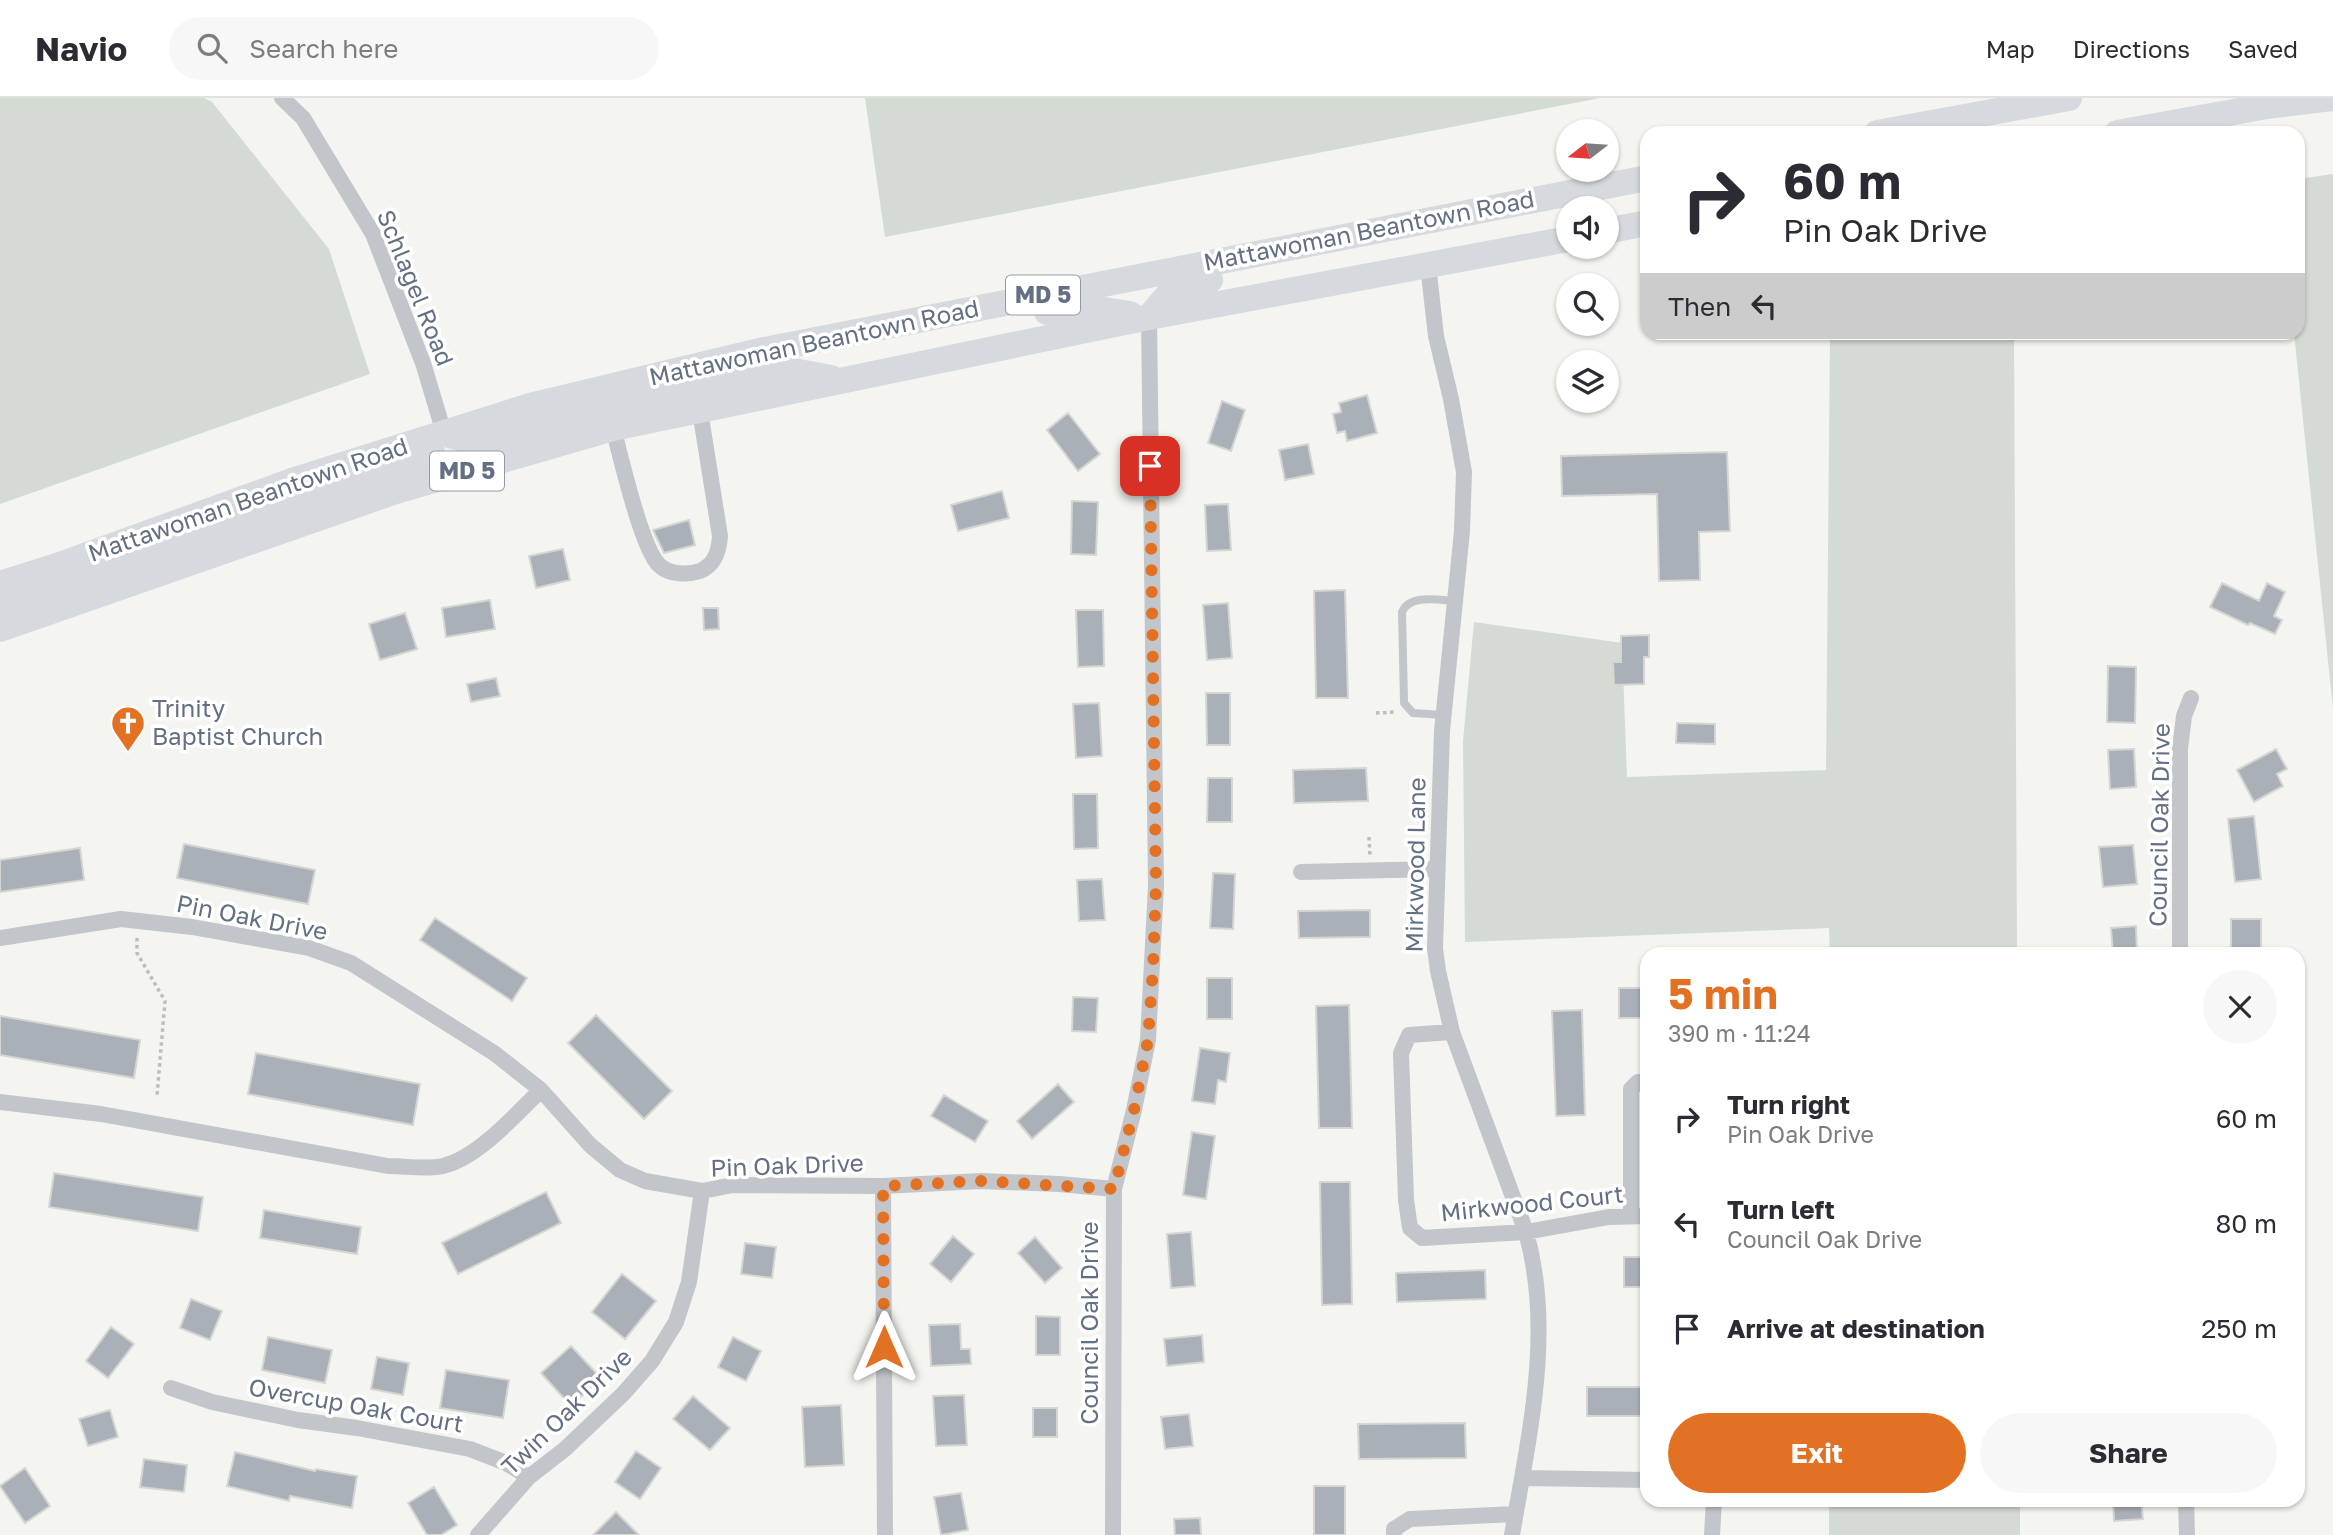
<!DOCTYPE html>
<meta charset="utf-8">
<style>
:root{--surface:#fff;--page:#f7f7f7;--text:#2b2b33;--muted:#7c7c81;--line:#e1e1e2;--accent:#e27123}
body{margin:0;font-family:"Golos Text",sans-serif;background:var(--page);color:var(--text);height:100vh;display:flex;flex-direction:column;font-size:26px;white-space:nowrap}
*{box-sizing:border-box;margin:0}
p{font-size:23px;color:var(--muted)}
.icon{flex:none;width:38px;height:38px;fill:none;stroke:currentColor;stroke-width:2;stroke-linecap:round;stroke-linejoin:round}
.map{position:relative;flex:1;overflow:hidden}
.side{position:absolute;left:1640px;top:849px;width:665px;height:560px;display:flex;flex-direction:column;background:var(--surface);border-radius:21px;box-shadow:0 2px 5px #0004}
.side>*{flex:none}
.guide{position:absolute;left:1640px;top:28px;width:665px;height:214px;border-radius:21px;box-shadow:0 2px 5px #0004;background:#fff;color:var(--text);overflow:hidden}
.needle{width:46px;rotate:253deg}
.fabs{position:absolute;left:1556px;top:21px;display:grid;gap:14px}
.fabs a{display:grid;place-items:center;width:63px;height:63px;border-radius:50%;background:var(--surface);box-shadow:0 2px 5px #0004;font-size:35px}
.pin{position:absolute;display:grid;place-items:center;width:60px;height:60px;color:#fff;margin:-30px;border-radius:14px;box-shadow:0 4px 10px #0006}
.me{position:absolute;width:77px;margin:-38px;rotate:0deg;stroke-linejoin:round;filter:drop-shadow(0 0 5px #0008)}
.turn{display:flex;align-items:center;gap:24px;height:147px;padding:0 28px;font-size:32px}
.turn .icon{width:91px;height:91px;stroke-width:2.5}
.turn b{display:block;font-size:49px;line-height:60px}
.then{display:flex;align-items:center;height:66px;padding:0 28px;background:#0003;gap:14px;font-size:26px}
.round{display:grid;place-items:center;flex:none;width:74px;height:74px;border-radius:37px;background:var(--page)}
.summary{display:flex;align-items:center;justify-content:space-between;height:119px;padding:0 28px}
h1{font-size:42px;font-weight:700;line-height:52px;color:var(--accent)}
.action{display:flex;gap:14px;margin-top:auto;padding:14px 28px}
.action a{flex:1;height:80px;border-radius:42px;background:var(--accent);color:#fff;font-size:28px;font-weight:700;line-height:80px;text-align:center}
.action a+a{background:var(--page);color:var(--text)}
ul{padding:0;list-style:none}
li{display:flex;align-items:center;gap:21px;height:105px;padding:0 28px}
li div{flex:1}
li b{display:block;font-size:26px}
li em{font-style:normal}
header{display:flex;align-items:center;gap:42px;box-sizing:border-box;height:98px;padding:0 35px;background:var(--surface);border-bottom:2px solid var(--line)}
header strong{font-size:33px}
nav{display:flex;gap:38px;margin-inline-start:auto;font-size:24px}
.search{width:490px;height:63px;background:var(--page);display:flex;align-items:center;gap:18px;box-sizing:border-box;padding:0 24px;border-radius:38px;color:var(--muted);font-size:26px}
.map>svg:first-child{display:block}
.green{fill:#d4dbd2}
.building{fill:#aab0b7;stroke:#d5d6d3;stroke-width:2}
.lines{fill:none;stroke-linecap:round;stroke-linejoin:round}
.path{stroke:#bcbdc0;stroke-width:3.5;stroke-dasharray:3.5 3.5;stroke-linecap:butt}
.service{stroke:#c2c5c9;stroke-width:8}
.minor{stroke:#c2c5c9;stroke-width:16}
.trunk{stroke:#d6d9de;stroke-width:26}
.route{stroke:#e27123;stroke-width:12;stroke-dasharray:0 21.6}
.labels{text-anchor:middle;stroke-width:7;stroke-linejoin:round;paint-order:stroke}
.shield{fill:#fff;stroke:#929aa8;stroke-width:2}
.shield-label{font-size:23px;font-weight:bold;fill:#636f82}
.street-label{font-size:24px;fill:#636f82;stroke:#fff}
.poi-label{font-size:24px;fill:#636f82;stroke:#fff;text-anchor:start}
</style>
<header>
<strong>Navio</strong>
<div class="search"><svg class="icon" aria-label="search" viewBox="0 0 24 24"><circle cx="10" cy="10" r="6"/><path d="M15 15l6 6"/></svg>Search here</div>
<nav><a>Map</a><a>Directions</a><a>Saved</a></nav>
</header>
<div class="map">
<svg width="2333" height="1437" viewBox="0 0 2333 1437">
<rect width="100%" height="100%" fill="#f4f5f0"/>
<path class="green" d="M0 0H204L212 4 329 151 370 276 0 406Z
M865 0H1600L885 139Z
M2333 76V611L2294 235 2298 234V81Z
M1830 235H2014L2017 856H1830L1829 830 1465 844 1463 643 1474 524 1622 545 1627 679 1826 672Z
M1829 1402H2020V1437H1829Z"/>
<path class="building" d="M1367 297 1377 335 1347 343 1345 333 1337 335 1333 316 1341 314 1339 305Z
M1222 303 1245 312 1231 353 1208 345Z
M1068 315 1100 356 1078 373 1047 332Z
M1308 346 1314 376 1285 382 1279 352Z
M1727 354 1730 433 1699 434 1700 482 1659 483 1657 396 1562 398 1561 358Z
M1002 393 1009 420 958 433 951 407Z
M1072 403 1098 404 1096 457 1071 456Z
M1228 406 1231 452 1207 453 1205 407Z
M689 422 695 447 664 455 653 432Z
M563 451 570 482 536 490 529 458Z
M2222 485 2259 503 2267 485 2285 494 2274 518 2282 522 2275 536 2250 525 2248 527 2210 509Z
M1345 492 1348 600H1316L1314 493Z
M490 502 495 531 446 539 442 510Z
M1228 505 1232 560 1207 562 1203 507Z
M703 510H718L719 531 704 532Z
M1076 512H1103L1104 568 1078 569Z
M405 515 417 551 380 562 369 526Z
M1649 537V559H1644V586L1614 587 1613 564H1621V538Z
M2108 568 2136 569 2135 625 2107 624Z
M496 580 500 598 471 604 467 586Z
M1206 595H1230V647H1207Z
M1099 605 1102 658 1076 660 1073 606Z
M1677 625 1715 626V646L1676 645Z
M2134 651 2136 689 2110 691 2108 652Z
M2276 651 2287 671 2277 676 2283 688 2254 704 2237 672Z
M1366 670 1368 703 1294 705 1293 672Z
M1208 680H1232V724H1207Z
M1073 696H1097L1098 750 1074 751Z
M2254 718 2261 781 2235 784 2228 721Z
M184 746 315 772 308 806 177 780Z
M2133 747 2137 786 2103 789 2099 749Z
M80 750 84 782 0 794V762Z
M1213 775 1235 776 1233 831 1210 830Z
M1102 781 1105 822 1079 823 1077 782Z
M1370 812V839L1299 840 1298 813Z
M435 820 527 880 512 903 420 842Z
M2231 821H2261V856H2231Z
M2136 828 2137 856H2113L2111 830Z
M1207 880H1232V921H1207Z
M1619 890H1647V920H1619Z
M1073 899 1098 900 1096 934 1072 933Z
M1349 907 1352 1030H1319L1316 908Z
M1582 912 1585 1017 1556 1018 1552 913Z
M596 917 672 993 644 1021 568 945Z
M0 918 140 942 134 980 0 957Z
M1200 950 1230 955 1226 984 1218 982 1215 1006 1192 1003Z
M256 955 420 986 413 1027 248 996Z
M1058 986 1074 1004 1032 1041 1017 1023Z
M944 997 988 1023 975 1044 931 1018Z
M1192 1034 1215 1038 1206 1101 1183 1097Z
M54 1075 203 1099 198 1133 49 1109Z
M1320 1084H1350L1352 1206 1322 1207Z
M546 1094 561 1125 458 1176 442 1145Z
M264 1112 361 1129 357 1156 260 1140Z
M1191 1134 1195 1188 1171 1190 1167 1136Z
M953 1138 974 1156 951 1184 930 1166Z
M1035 1139 1062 1170 1045 1185 1018 1155Z
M745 1145 776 1149 772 1180 741 1176Z
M1624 1159H1647V1189H1624Z
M1485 1172 1486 1201 1397 1204 1396 1175Z
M622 1176 656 1203 625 1241 592 1214Z
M191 1201 222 1213 210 1242 180 1230Z
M1036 1218 1060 1219V1257H1036Z
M960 1226 961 1251H970L971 1266 931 1268 929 1227Z
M111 1229 134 1246 108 1280 86 1263Z
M1202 1237 1204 1264 1167 1268 1164 1241Z
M268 1239 332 1252 325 1285 262 1272Z
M733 1239 761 1253 746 1283 718 1269Z
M571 1248 601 1280 571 1308 541 1275Z
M377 1259 409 1265 403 1297 371 1291Z
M446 1272 509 1282 503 1320 440 1310Z
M1587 1289H1647V1318H1587Z
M964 1297 967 1347 936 1348 933 1298Z
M693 1298 730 1330 710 1352 673 1321Z
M841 1307 844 1367 805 1369 802 1309Z
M1033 1310H1057V1339H1033Z
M110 1312 118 1339 88 1348 79 1321Z
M1189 1316 1193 1348 1165 1351 1161 1319Z
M1465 1325 1466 1360 1359 1361 1358 1326Z
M636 1353 661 1370 640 1401 615 1384Z
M235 1354 315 1373 316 1371 357 1378 352 1410 290 1398 289 1403 227 1388Z
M144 1361 187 1367 184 1394 140 1389Z
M25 1370 50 1408 25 1425 0 1388Z
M1314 1388H1345V1437H1314Z
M434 1389 457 1427 441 1437H427L408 1405Z
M961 1395 968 1432 941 1437 934 1399Z
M2113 1402H2141L2143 1421 2114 1423Z
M616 1414 639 1437H593Z
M1200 1420 1201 1437H1175L1174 1421Z"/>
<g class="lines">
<path class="path" d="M1376 615 1395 614
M1369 739 1370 758
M137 840V855L165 903 157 998"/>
<path class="service" d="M1443 617 1413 615 1404 605 1402 514C1410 496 1438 502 1454 503"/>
<path class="minor" d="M282 0 303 20 373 136 423 265 444 335
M1428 167 1436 238 1451 301 1464 374 1462 433 1442 633 1435 850 1438 873 1452 934 1526 1134C1554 1234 1529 1336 1512 1437
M613 330C621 359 641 449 659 467 669 477 688 477 700 473 715 467 719 453 720 438L700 313
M1301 774 1437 771
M0 840 121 821 192 829 309 850 351 865 494 955 541 992C516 1016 478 1060 443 1068 426 1072 406 1068 388 1068L101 1016 0 1004
M2180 856V651L2184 618 2191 600
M1452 934 1409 937 1401 955 1406 1102 1410 1130 1422 1140 1526 1134 1609 1119 1647 1118
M541 992 590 1047 620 1072 645 1083 702 1093 733 1087 883 1088 981 1083 1059 1086 1114 1091
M883 1088 885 1437
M1631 1118V991L1638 984H1647
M171 1290 212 1304 298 1322 357 1330 470 1351 506 1365 529 1379
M1522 1380 1647 1382
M2186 1402 2187 1437
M478 1437 529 1379 565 1351 623 1296 652 1263 676 1224 689 1184 702 1093
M1113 1437 1114 1091 1134 1012 1148 942 1156 788 1149 219
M1394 1437V1431L1410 1421 1515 1416
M1712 1437 1714 1402"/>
<path class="trunk" d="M1877 35 2069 0
M2117 35 2267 8 2332 0
M1606 133 1647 125
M1047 214 1079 208 1130 216
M1149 219 1175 189 1210 182
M449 337 475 344 574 318 788 272 831 280
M0 486 57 468 292 383 530 308 764 252 1647 80
M0 512 172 453 416 362 432 354
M0 531 396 393 613 330 1149 219 1568 141"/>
</g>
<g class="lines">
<path class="route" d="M884 1249 883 1088 981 1083 1114 1091 1134 1012 1148 942 1153 869 1156 788 1150 368"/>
</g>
<defs>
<g id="church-pin" transform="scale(1.75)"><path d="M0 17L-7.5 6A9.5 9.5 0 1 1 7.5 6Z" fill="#e27123" stroke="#fff"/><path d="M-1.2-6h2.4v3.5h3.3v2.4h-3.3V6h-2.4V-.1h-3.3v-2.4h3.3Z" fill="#fff"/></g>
</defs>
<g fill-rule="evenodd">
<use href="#church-pin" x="128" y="625"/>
</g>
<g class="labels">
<g class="shield">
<rect x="1006" y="177.5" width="74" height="39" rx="5"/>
<rect x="430" y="353.5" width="74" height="39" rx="5"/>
</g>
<g class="shield-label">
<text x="1043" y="205">MD 5</text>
<text x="467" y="381">MD 5</text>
</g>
<g class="street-label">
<text transform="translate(1369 133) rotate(-11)" y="8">Mattawoman Beantown Road</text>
<text transform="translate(415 190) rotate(68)" y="8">Schlagel Road</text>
<text transform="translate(814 245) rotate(-12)" y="8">Mattawoman Beantown Road</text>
<text transform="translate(248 402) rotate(-19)" y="8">Mattawoman Beantown Road</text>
<text transform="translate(2160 727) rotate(-89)" y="8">Council Oak Drive</text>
<text transform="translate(1416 767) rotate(-89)" y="8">Mirkwood Lane</text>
<text transform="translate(252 820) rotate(11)" y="8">Pin Oak Drive</text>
<text transform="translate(787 1068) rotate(-2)" y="8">Pin Oak Drive</text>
<text transform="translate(1532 1106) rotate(-6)" y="8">Mirkwood Court</text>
<text transform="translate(1090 1225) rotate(-90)" y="8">Council Oak Drive</text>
<text transform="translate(356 1308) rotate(10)" y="8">Overcup Oak Court</text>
<text transform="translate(567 1314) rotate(-44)" y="8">Twin Oak Drive</text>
</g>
<g class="poi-label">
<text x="152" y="619">Trinity<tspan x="152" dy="28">Baptist Church</tspan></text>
</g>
</g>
</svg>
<div class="fabs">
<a><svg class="needle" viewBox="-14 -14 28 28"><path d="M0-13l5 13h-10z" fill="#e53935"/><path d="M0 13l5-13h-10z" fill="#7c7c81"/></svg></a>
<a><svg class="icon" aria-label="sound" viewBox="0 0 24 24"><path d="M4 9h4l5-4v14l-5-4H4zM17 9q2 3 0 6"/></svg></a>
<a><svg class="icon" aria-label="search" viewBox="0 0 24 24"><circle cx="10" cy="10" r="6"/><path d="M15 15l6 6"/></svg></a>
<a><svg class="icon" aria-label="layers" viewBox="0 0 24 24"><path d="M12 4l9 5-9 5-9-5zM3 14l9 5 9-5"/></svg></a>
</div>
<div class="pin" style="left:1150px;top:368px;background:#d93025"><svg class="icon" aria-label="arrive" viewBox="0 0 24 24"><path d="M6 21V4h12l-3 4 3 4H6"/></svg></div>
<svg class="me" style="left:884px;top:1249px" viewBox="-20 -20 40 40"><path d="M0-17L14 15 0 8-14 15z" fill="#e27123" stroke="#fff" stroke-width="4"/></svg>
<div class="guide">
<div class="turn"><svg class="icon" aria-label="right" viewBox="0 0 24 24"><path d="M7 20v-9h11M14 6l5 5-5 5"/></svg><div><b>60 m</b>Pin Oak Drive</div></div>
<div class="then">Then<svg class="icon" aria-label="left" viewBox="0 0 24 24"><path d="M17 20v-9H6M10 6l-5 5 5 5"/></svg></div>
</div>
<section class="side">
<div class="summary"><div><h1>5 min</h1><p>390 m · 11:24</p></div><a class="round"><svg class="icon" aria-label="close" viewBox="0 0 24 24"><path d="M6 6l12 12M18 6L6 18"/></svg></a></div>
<ul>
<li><svg class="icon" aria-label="right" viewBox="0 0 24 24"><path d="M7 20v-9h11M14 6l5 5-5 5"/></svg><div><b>Turn right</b><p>Pin Oak Drive</p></div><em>60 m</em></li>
<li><svg class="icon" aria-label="left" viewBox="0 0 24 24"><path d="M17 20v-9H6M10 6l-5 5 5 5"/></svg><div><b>Turn left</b><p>Council Oak Drive</p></div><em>80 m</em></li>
<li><svg class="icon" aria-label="arrive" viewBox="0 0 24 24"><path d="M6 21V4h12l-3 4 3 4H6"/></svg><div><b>Arrive at destination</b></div><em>250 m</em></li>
</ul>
<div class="action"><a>Exit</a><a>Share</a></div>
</section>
</div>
